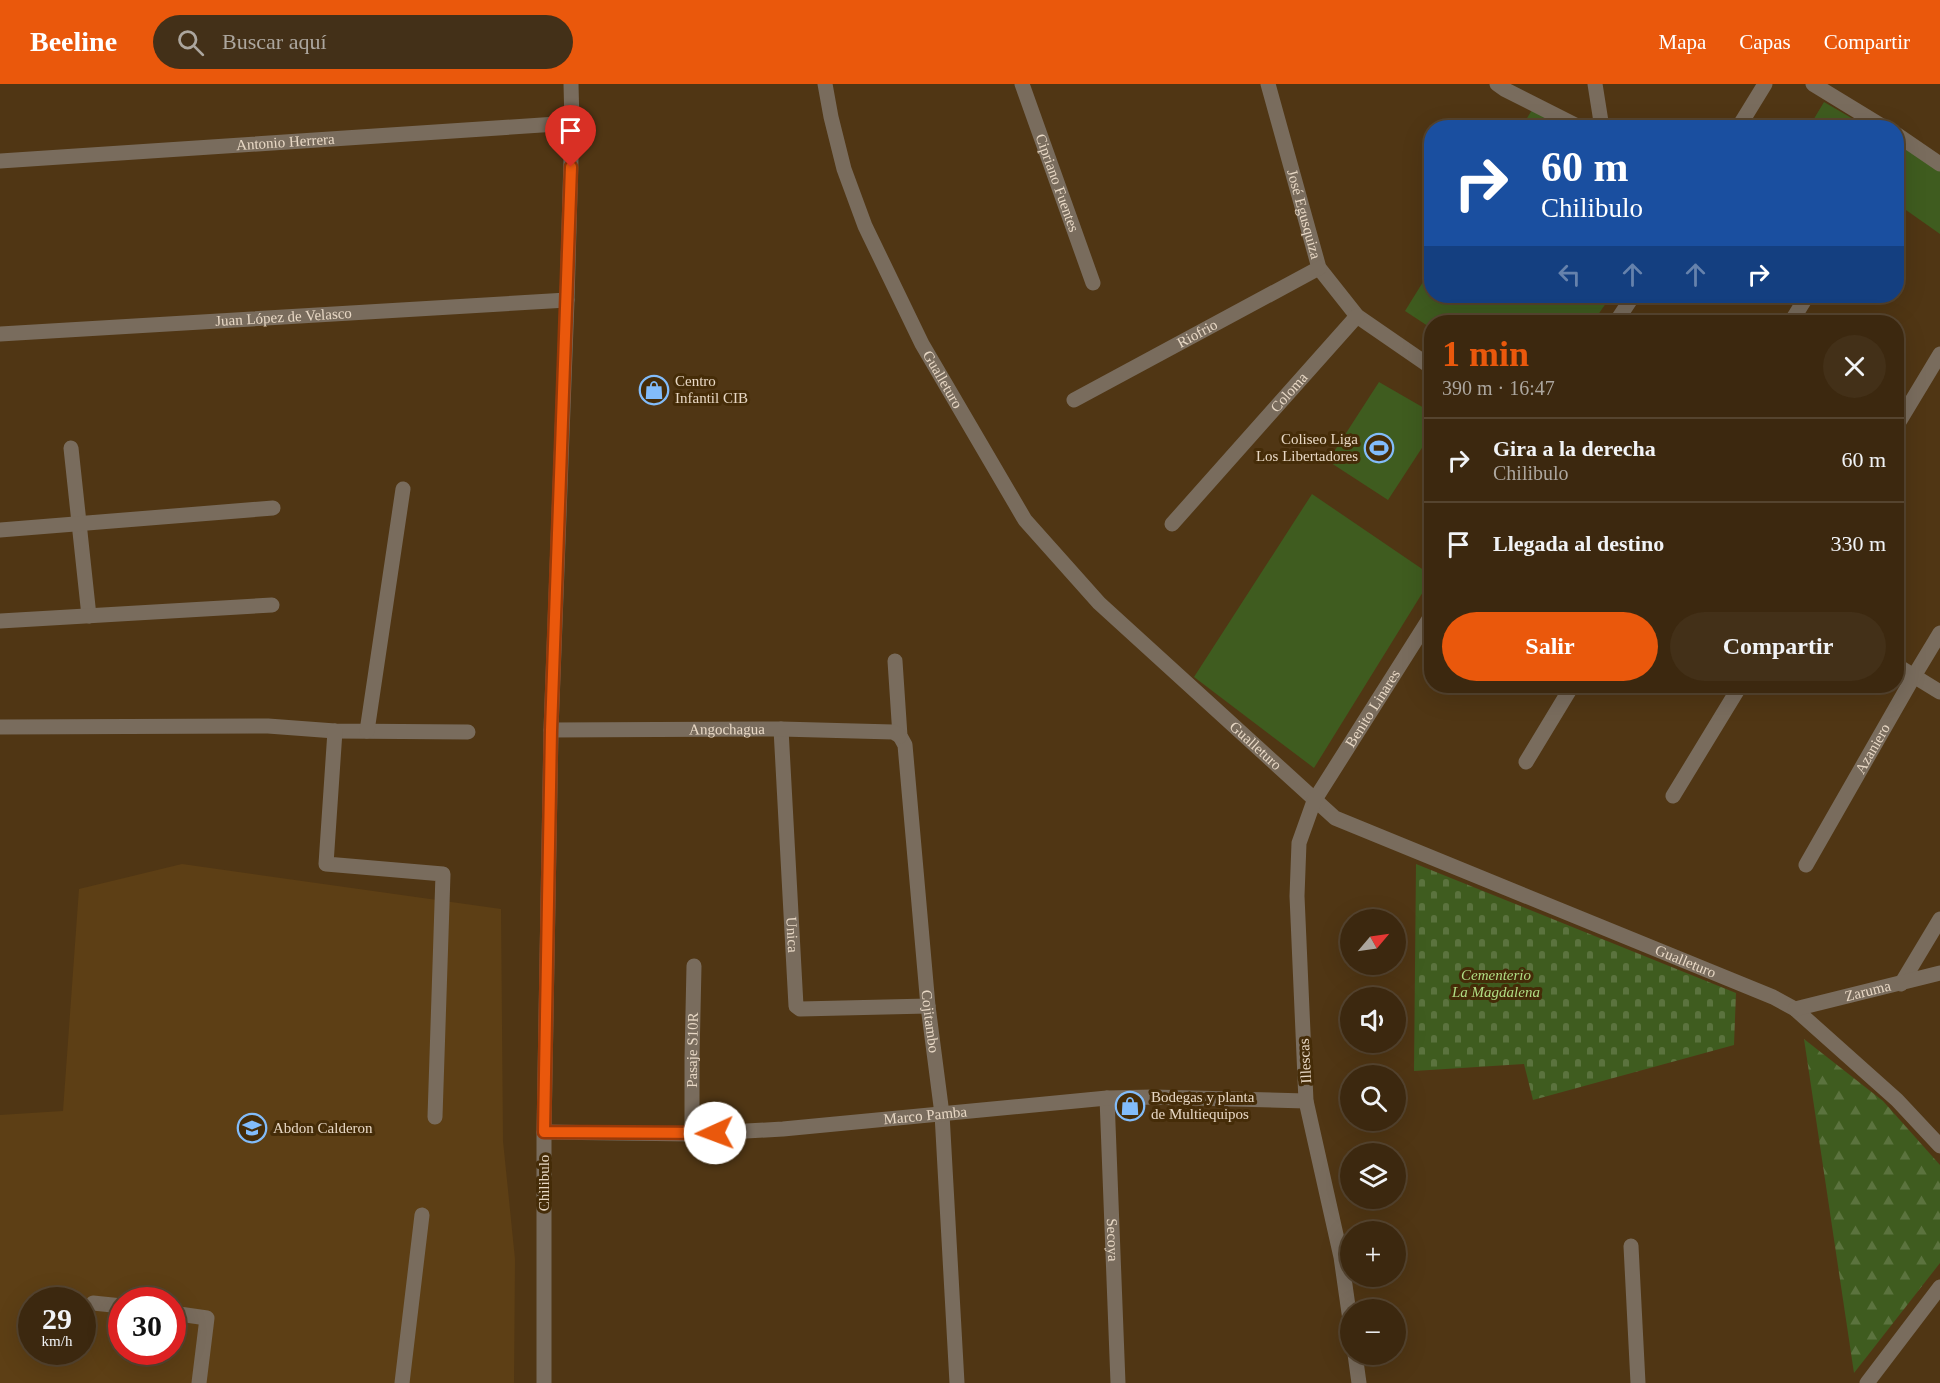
<!DOCTYPE html>
<html lang="es">
<meta charset="utf-8">
<style>
:root{--surface:#3c280f;--page:#433018;--text:#f1f3f6;--muted:#aca69e;--line:#55442f;--accent:#ea580c}
body{margin:0;font-family:Georgia,serif;background:var(--page);color:var(--text);height:100vh;display:flex;flex-direction:column;font-size:22px;white-space:nowrap}
*{box-sizing:border-box;margin:0}
p{font-size:20px;color:var(--muted)}
.icon{flex:none;width:33px;height:33px;fill:none;stroke:currentColor;stroke-width:2;stroke-linecap:round;stroke-linejoin:round}
.map{position:relative;flex:1;overflow:hidden}
.sheet{position:absolute;left:1424px;top:231px;width:480px;height:378px;display:flex;flex-direction:column;background:var(--surface);border-radius:24px;box-shadow:0 6px 24px #0002,0 0 0 2px var(--line)}
.sheet>*{flex:none}
.hud{position:absolute;left:1424px;top:36px;width:480px;height:183px;border-radius:24px;box-shadow:0 6px 24px #0002,0 0 0 2px var(--line);background:#1a4fa0;color:#fff;overflow:hidden}
.needle{width:39px;rotate:61deg}
.fabs{position:absolute;left:1340px;top:825px;display:grid;gap:12px}
.fabs a{display:grid;place-items:center;width:66px;height:66px;border-radius:50%;background:var(--surface);box-shadow:0 6px 24px #0002,0 0 0 2px var(--line);font-size:30px}
.speed{position:absolute;left:18px;top:1203px;display:flex;gap:12px;font-size:30px;font-weight:700;text-align:center}
.speed>*{display:grid;place-content:center;width:78px;height:78px;border-radius:50%;background:var(--surface);box-shadow:0 6px 24px #0002,0 0 0 2px var(--line);line-height:1}
.speed small{font-size:15px;font-weight:400}
.speed .limit{border:9px solid #d22;background:#fff;color:#111}
.pin{position:absolute;display:grid;place-items:center;width:51px;height:51px;color:#fff;margin:-62px -26px;border-radius:50% 50% 50% 0;rotate:-45deg;box-shadow:0 0 6px #0007}
.pin .icon{rotate:45deg}
.me{position:absolute;width:66px;margin:-33px;rotate:268deg;stroke-linejoin:round;filter:drop-shadow(0 0 4px #0008)}
.turn{display:flex;align-items:center;gap:21px;height:126px;padding:0 18px;font-size:27px}
.turn .icon{width:78px;height:78px;stroke-width:2.5}
.turn b{display:block;font-size:42px;line-height:51px}
.lanes{display:flex;align-items:center;height:57px;padding:0 18px;background:#0003;justify-content:center;gap:30px;direction:ltr}
.lanes .off{opacity:.35}
.round{display:grid;place-items:center;flex:none;width:63px;height:63px;border-radius:32px;background:var(--page)}
.head{display:flex;align-items:center;justify-content:space-between;height:102px;padding:0 18px}
h1{font-size:36px;font-weight:800;line-height:45px;color:var(--accent)}
.action{display:flex;gap:12px;margin-top:auto;padding:12px 18px}
.action a{flex:1;height:69px;border-radius:36px;background:var(--accent);color:#fff;font-size:24px;font-weight:800;line-height:69px;text-align:center}
.action a+a{background:var(--page);color:var(--text)}
ul{padding:0;list-style:none}
li{display:flex;align-items:center;gap:18px;height:84px;padding:0 18px;border-top:2px solid var(--line)}
li div{flex:1}
li b{display:block;font-size:22px}
li em{font-style:normal}
header{display:flex;align-items:center;gap:36px;box-sizing:border-box;height:84px;padding:0 30px;background:var(--accent);color:#fff}
header strong{font-size:28px}
nav{display:flex;gap:33px;margin-inline-start:auto;font-size:21px}
.search{width:420px;height:54px;background:var(--page);display:flex;align-items:center;gap:15px;box-sizing:border-box;padding:0 21px;border-radius:33px;color:var(--muted);font-size:22px}
.map>svg:first-child{display:block}
.built{fill:#5d3f15;fill-rule:evenodd}
.forest{fill:url(#forest-firs)}
.cemetery{fill:url(#cemetery-stones)}
.green{fill:#3f5c1f}
.lines{fill:none;stroke-linecap:round;stroke-linejoin:round}
.street{stroke:#796c5d;stroke-width:15}
.route-casing{stroke:#983908;stroke-width:15}
.route{stroke:#ea580c;stroke-width:10}
.labels{text-anchor:middle;stroke-width:6;stroke-linejoin:round;paint-order:stroke}
.street-label{font-size:15px;fill:#e8d8c5;stroke:#452c08}
.poi-label{font-size:15px;fill:#e8d8c5;stroke:#452c08;text-anchor:start}
.park-label{font-size:15px;font-style:italic;fill:#b0de85;stroke:#452c08}
</style>
<header>
<strong>Beeline</strong>
<div class="search"><svg class="icon" aria-label="search" viewBox="0 0 24 24"><circle cx="10" cy="10" r="6"/><path d="M15 15l6 6"/></svg>Buscar aquí</div>
<nav><a>Mapa</a><a>Capas</a><a>Compartir</a></nav>
</header>
<div class="map">
<svg width="1940" height="1299" viewBox="0 0 1940 1299">
<defs>
<pattern id="forest-firs" width="22" height="20" patternUnits="userSpaceOnUse" patternTransform="scale(1.5)"><rect width="22" height="20" fill="#3f5c1f"/><path d="M5 1l3.5 6h-7zM16 11l3.5 6h-7z" fill="#5b733e"/></pattern>
<pattern id="cemetery-stones" width="16" height="16" patternUnits="userSpaceOnUse" patternTransform="scale(1.5)"><rect width="16" height="16" fill="#3f5c1f"/><path d="M2 7V4a2 2 0 0 1 4 0v3zM10 15v-3a2 2 0 0 1 4 0v3z" fill="#5b733e"/></pattern>
</defs>
<rect width="100%" height="100%" fill="#503614"/>
<path class="built" d="M182 780 501 825 503 1057 515 1175 514 1299H0V1031L63 1027 79 805ZM32 1216H82V1268H32ZM122 1216H172V1268H122Z"/>
<path class="forest" d="M1804 955 1883 1017 1940 1081V1179L1854 1289Z"/>
<path class="cemetery" d="M1416 780 1736 909 1734 961 1533 1016 1524 980 1414 987Z"/>
<path class="green" d="M1824 18 1867 43H1809Z
M1535 21 1570 44H1521Z
M1908 58 1940 80V150L1896 119V73Z
M1431 185V212H1611L1593 238H1431V244L1405 227Z
M1379 298 1431 328V350L1388 416 1328 377Z
M1312 410 1431 491V495L1314 684 1194 593Z"/>
<g class="lines">
<g class="street">
<path id="s1" d="M825 0 831 33 844 85 865 142 922 260 1025 436 1099 519 1335 734 1773 913 1795 925 1897 1016 1940 1062"/>
<path id="s2" d="M1022 0 1093 199"/>
<path id="s3" d="M1268 0 1319 184 1357 232 1431 283"/>
<path d="M1497 0 1504 5 1581 44"/>
<path d="M1595 0 1602 44"/>
<path d="M1813 0 1885 44"/>
<path d="M1738 44 1765 0"/>
<path d="M1896 50 1940 80"/>
<path id="s4" d="M0 77 572 39"/>
<path d="M1616 238 1633 212"/>
<path d="M1791 238 1807 212"/>
<path id="s5" d="M0 250 567 216"/>
<path id="s6" d="M1074 316 1319 184"/>
<path d="M1896 343 1940 270"/>
<path d="M71 364 89 532"/>
<path id="s7" d="M1172 440 1357 232"/>
<path d="M0 446 273 424"/>
<path d="M0 537 272 521"/>
<path id="s8" d="M895 577 900 652 905 661 928 922 942 1030 957 1299"/>
<path d="M1896 581 1940 608"/>
<path d="M0 643 268 642 335 647 468 648"/>
<path id="s9" d="M781 645 796 922 800 925 928 922"/>
<path id="s10" d="M551 646 781 645 893 648 900 652"/>
<path d="M335 647 326 780 443 790 435 1033"/>
<path d="M367 647 403 405"/>
<path d="M1526 678 1572 602"/>
<path d="M1673 712 1740 602"/>
<path id="s11" d="M1806 781 1914 592 1940 549"/>
<path d="M1901 900 1940 835"/>
<path id="s12" d="M1795 925 1940 889"/>
<path id="s13" d="M1107 1014 1118 1299"/>
<path id="s14" d="M544 1048 692 1050 783 1045 1107 1014 1153 1013 1306 1017"/>
<path id="s15" d="M692 1050V974L694 882"/>
<path d="M1631 1162 1638 1299"/>
<path d="M93 1219 122 1222"/>
<path d="M172 1229 207 1234 199 1299"/>
<path id="s16" d="M1350 1236 1341 1173 1306 1017 1297 812 1299 759 1314 717 1431 532"/>
<path d="M1355 1270 1359 1299"/>
<path d="M402 1299 422 1131"/>
<path d="M544 1299V1048L551 646 567 216 572 39 571 0"/>
<path d="M1867 1299 1940 1203"/>
</g>
</g>
<g class="lines">
<g class="route-casing">
<path id="route" d="M571 83 551 646 544 1048 715 1049"/>
</g>
<use href="#route" class="route"/>
</g>
<defs>
<g id="shop-ring" transform="scale(1.5)"><circle r="9.5" fill="#452c08" stroke="#82bcfa" stroke-width="1.5"/><path d="M-5-2.5h2.3a2.7 3.5 0 0 1 5.4 0H5L5.5 6h-11ZM-1.5-2.5h3a1.5 2.3 0 0 0-3 0Z" fill="#82bcfa"/></g>
<g id="stadium-ring" transform="scale(1.5)"><circle r="9.5" fill="#452c08" stroke="#82bcfa" stroke-width="1.5"/><path d="M0-5a6.5 5 0 1 0 0 10a6.5 5 0 1 0 0-10ZM-3.5-1.8h7v3.6h-7Z" fill="#82bcfa"/></g>
<g id="school-ring" transform="scale(1.5)"><circle r="9.5" fill="#452c08" stroke="#82bcfa" stroke-width="1.5"/><path d="M0-5L7-2L0 1L-7-2ZM-4 1L0 2.5L4 1V4Q0 6-4 4Z" fill="#82bcfa"/></g>
</defs>
<g fill-rule="evenodd">
<use href="#shop-ring" x="654" y="306"/>
<use href="#stadium-ring" x="1379" y="364"/>
<use href="#shop-ring" x="1130" y="1022"/>
<use href="#school-ring" x="252" y="1044"/>
</g>
<g class="labels">
<g class="street-label">
<text dy="5" stroke="none"><textPath href="#s4" startOffset="286">Antonio Herrera</textPath></text>
<text dy="5" stroke="none"><textPath href="#s2" startOffset="105">Cipriano Fuentes</textPath></text>
<text dy="5" stroke="none"><textPath href="#s3" startOffset="135">José Egusquiza</textPath></text>
<text dy="5" stroke="none"><textPath href="#s5" startOffset="284">Juan López de Velasco</textPath></text>
<text dy="5" stroke="none"><textPath href="#s6" startOffset="140">Riofrio</textPath></text>
<text dy="5" stroke="none"><textPath href="#s1" startOffset="320">Gualleturo</textPath></text>
<text dy="5" stroke="none"><textPath href="#s7" startOffset="176">Coloma</textPath></text>
<text dy="5" stroke="none"><textPath href="#s16" startOffset="636">Benito Linares</textPath></text>
<text dy="5" stroke="none"><textPath href="#s10" startOffset="176">Angochagua</textPath></text>
<text dy="5" stroke="none"><textPath href="#s1" startOffset="806">Gualleturo</textPath></text>
<text dy="5" stroke="none"><textPath href="#s11" startOffset="134">Azaniero</textPath></text>
<text dy="5" stroke="none"><textPath href="#s9" startOffset="206">Unica</textPath></text>
<text dy="5" stroke="none"><textPath href="#s1" startOffset="1292">Gualleturo</textPath></text>
<text dy="5" stroke="none"><textPath href="#s12" startOffset="75">Zaruma</textPath></text>
<text dy="5" stroke="none"><textPath href="#s8" startOffset="363">Cojitambo</textPath></text>
<text dy="5" stroke="none"><textPath href="#s15" startOffset="84">Pasaje S10R</textPath></text>
<text transform="translate(1305 977) rotate(-93)" y="5">Illescas</text>
<text dy="5" stroke="none"><textPath href="#s14" startOffset="382">Marco Pamba</textPath></text>
<text transform="translate(544 1099) rotate(-90)" y="5">Chilibulo</text>
<text dy="5" stroke="none"><textPath href="#s13" startOffset="142">Secoya</textPath></text>
</g>
<g class="poi-label">
<text x="675" y="302">Centro<tspan x="675" dy="17">Infantil CIB</tspan></text>
<text x="1358" y="360" text-anchor="end">Coliseo Liga<tspan x="1358" dy="17">Los Libertadores</tspan></text>
<text x="1151" y="1018">Bodegas y planta<tspan x="1151" dy="17">de Multiequipos</tspan></text>
<text x="273" y="1049">Abdon Calderon</text>
</g>
<g class="park-label">
<text x="1496" y="896">Cementerio<tspan x="1496" dy="17">La Magdalena</tspan></text>
</g>
</g>
</svg>
<div class="fabs">
<a><svg class="needle" viewBox="-14 -14 28 28"><path d="M0-13l5 13h-10z" fill="#e53935"/><path d="M0 13l5-13h-10z" fill="#aca69e"/></svg></a>
<a><svg class="icon" aria-label="sound" viewBox="0 0 24 24"><path d="M4 9h4l5-4v14l-5-4H4zM17 9q2 3 0 6"/></svg></a>
<a><svg class="icon" aria-label="search" viewBox="0 0 24 24"><circle cx="10" cy="10" r="6"/><path d="M15 15l6 6"/></svg></a>
<a><svg class="icon" aria-label="layers" viewBox="0 0 24 24"><path d="M12 4l9 5-9 5-9-5zM3 14l9 5 9-5"/></svg></a>
<a>+</a>
<a>−</a>
</div>
<div class="speed"><div>29<small>km/h</small></div><div class="limit">30</div></div>
<div class="pin" style="left:571px;top:83px;background:#d93025"><svg class="icon" aria-label="arrive" viewBox="0 0 24 24"><path d="M6 21V4h12l-3 4 3 4H6"/></svg></div>
<svg class="me" style="left:715px;top:1049px" viewBox="-20 -20 40 40"><circle r="19" fill="#fff"/><path d="M0-13L10 11 0 6-10 11z" fill="#ea580c"/></svg>
<div class="hud">
<div class="turn"><svg class="icon" aria-label="right" viewBox="0 0 24 24"><path d="M7 20v-9h11M14 6l5 5-5 5"/></svg><div><b>60 m</b>Chilibulo</div></div>
<div class="lanes"><svg class="icon off" aria-label="left" viewBox="0 0 24 24"><path d="M17 20v-9H6M10 6l-5 5 5 5"/></svg><svg class="icon off" aria-label="ahead" viewBox="0 0 24 24"><path d="M12 20V5M6 11l6-6 6 6"/></svg><svg class="icon off" aria-label="ahead" viewBox="0 0 24 24"><path d="M12 20V5M6 11l6-6 6 6"/></svg><svg class="icon" aria-label="right" viewBox="0 0 24 24"><path d="M7 20v-9h11M14 6l5 5-5 5"/></svg></div>
</div>
<section class="sheet">
<div class="head"><div><h1>1 min</h1><p>390 m · 16:47</p></div><a class="round"><svg class="icon" aria-label="close" viewBox="0 0 24 24"><path d="M6 6l12 12M18 6L6 18"/></svg></a></div>
<ul>
<li><svg class="icon" aria-label="right" viewBox="0 0 24 24"><path d="M7 20v-9h11M14 6l5 5-5 5"/></svg><div><b>Gira a la derecha</b><p>Chilibulo</p></div><em>60 m</em></li>
<li><svg class="icon" aria-label="arrive" viewBox="0 0 24 24"><path d="M6 21V4h12l-3 4 3 4H6"/></svg><div><b>Llegada al destino</b></div><em>330 m</em></li>
</ul>
<div class="action"><a>Salir</a><a>Compartir</a></div>
</section>
</div>
